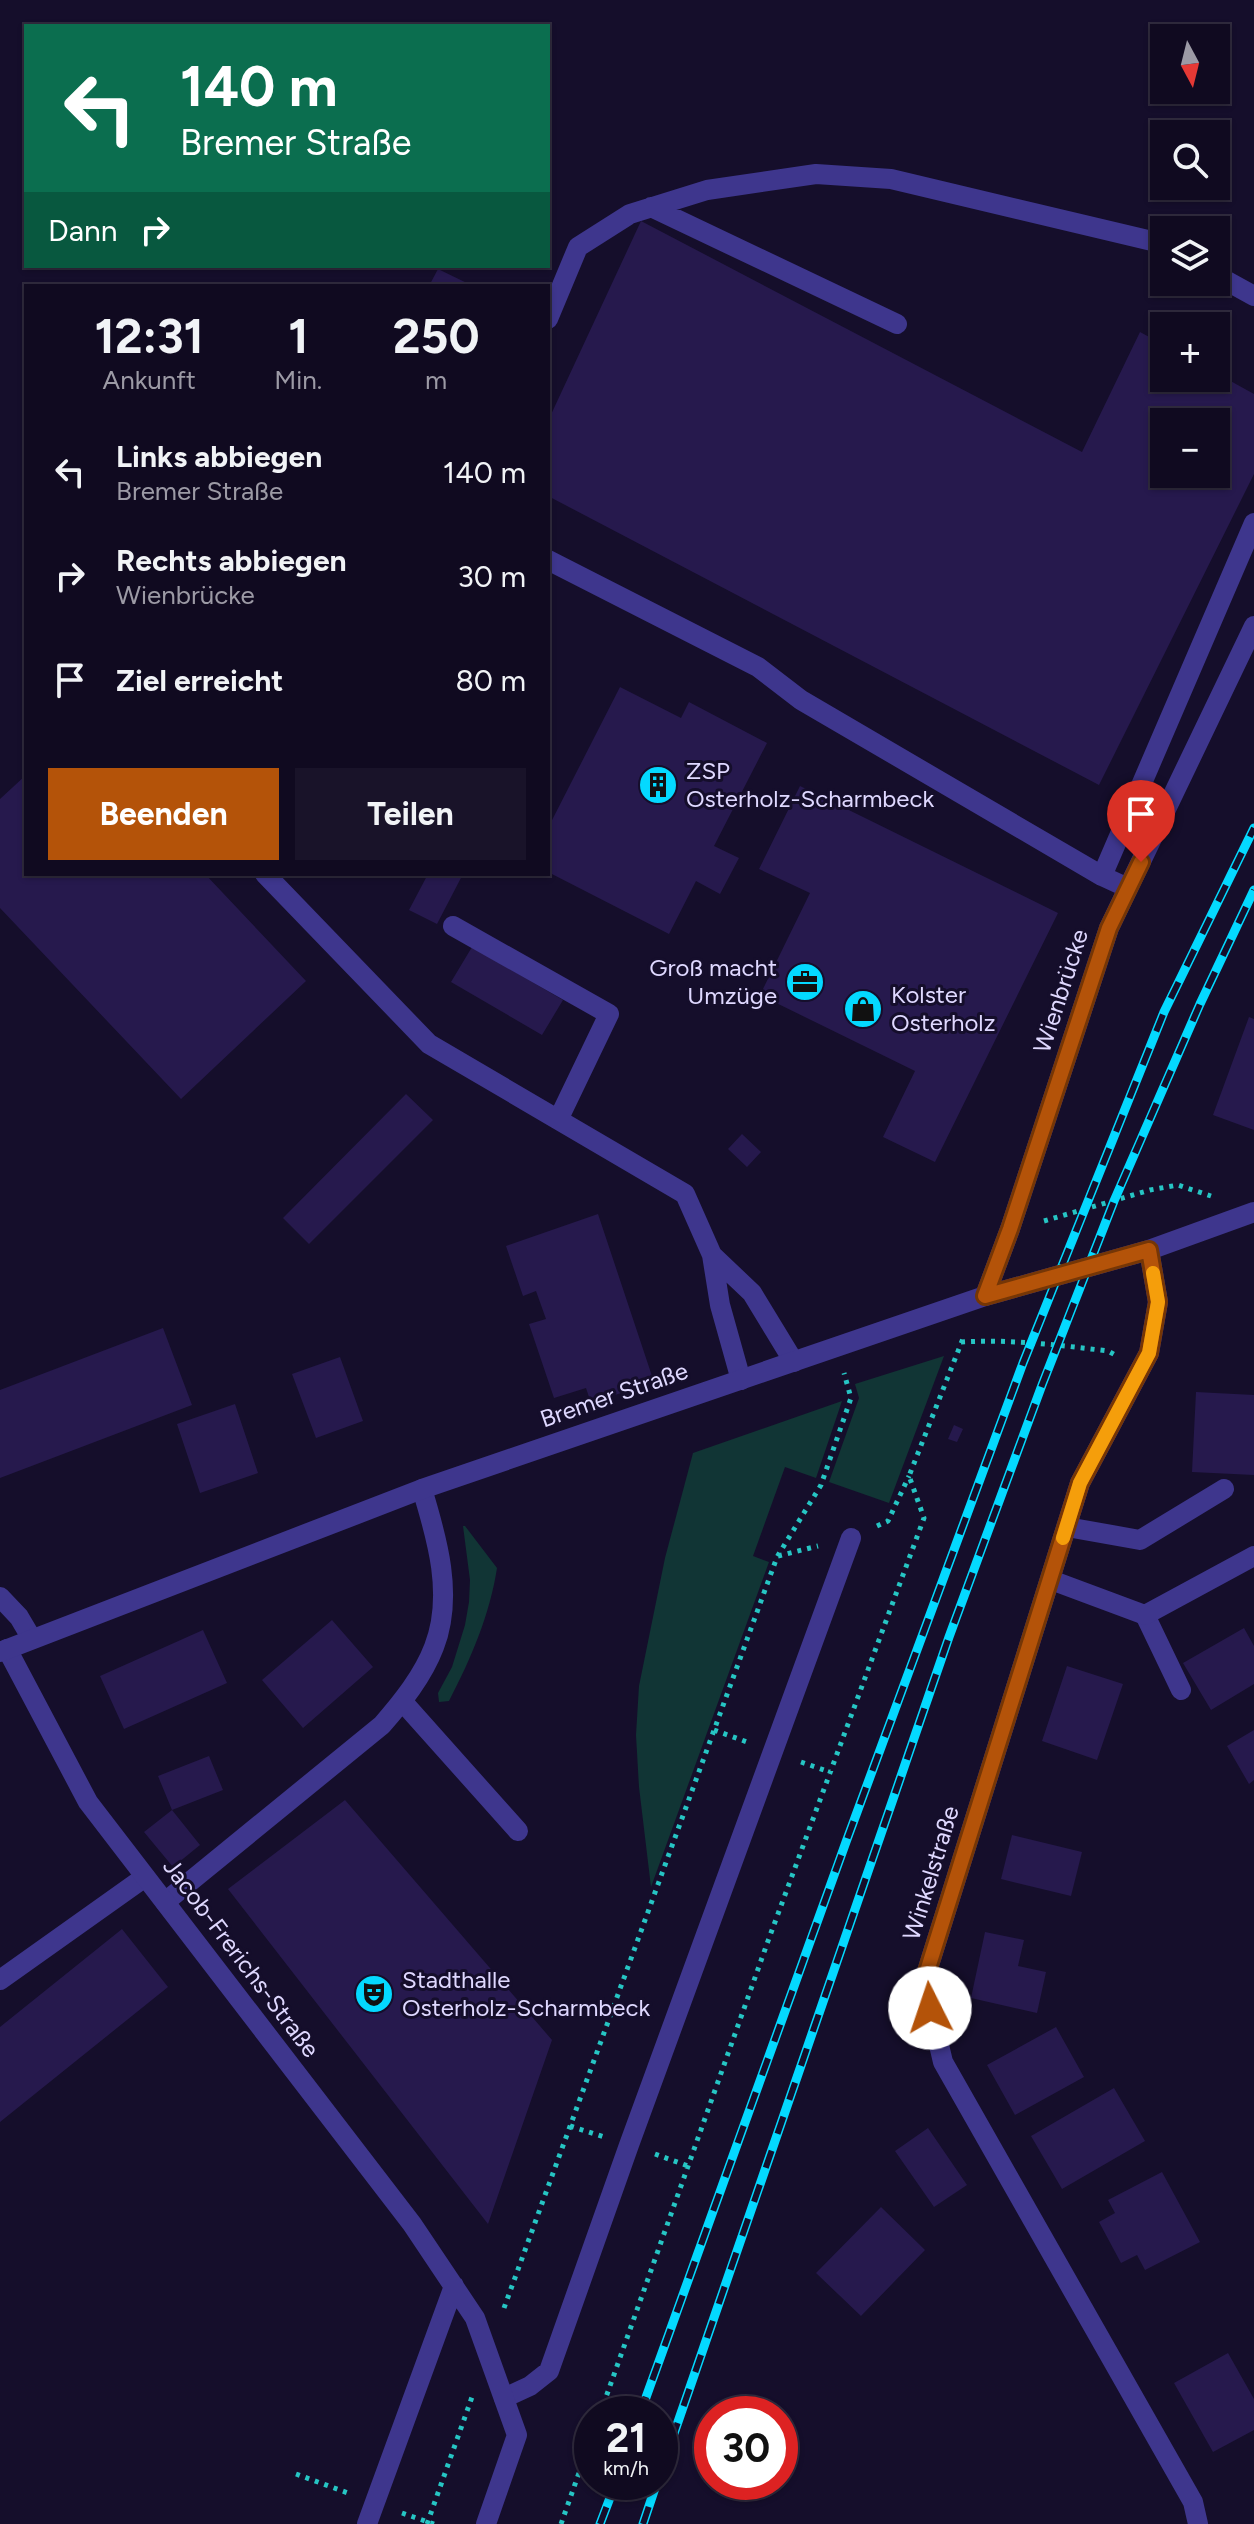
<!DOCTYPE html>
<html lang="de">
<meta charset="utf-8">
<style>
:root{--surface:#100a20;--page:#191329;--text:#f1f3f6;--muted:#9c9aa5;--line:#302b3e;--accent:#b45309}
body{margin:0;font-family:Figtree,sans-serif;background:var(--page);color:var(--text);height:100vh;display:flex;flex-direction:column;font-size:30px;white-space:nowrap}
*{box-sizing:border-box;margin:0}
p{font-size:26px;color:var(--muted)}
.icon{flex:none;width:44px;height:44px;fill:none;stroke:currentColor;stroke-width:2;stroke-linecap:round;stroke-linejoin:round}
.map{position:relative;flex:1;overflow:hidden}
.panel{position:absolute;left:24px;top:284px;width:526px;height:592px;display:flex;flex-direction:column;background:var(--surface);border-radius:0px;box-shadow:0 2px 6px #0004,0 0 0 2px var(--line)}
.panel>*{flex:none}
.top-card{position:absolute;left:24px;top:24px;width:526px;height:244px;border-radius:0px;box-shadow:0 2px 6px #0004,0 0 0 2px var(--line);background:#0b6e4f;color:#fff;overflow:hidden}
.needle{width:52px;rotate:173deg}
.buttons{position:absolute;left:1150px;top:24px;display:grid;gap:16px}
.buttons a{display:grid;place-items:center;width:80px;height:80px;border-radius:0px;background:var(--surface);box-shadow:0 2px 6px #0004,0 0 0 2px var(--line);font-size:40px}
.speed{position:absolute;left:574px;top:2396px;display:flex;gap:16px;font-size:40px;font-weight:700;text-align:center}
.speed>*{display:grid;place-content:center;width:104px;height:104px;border-radius:50%;background:var(--surface);box-shadow:0 2px 6px #0004,0 0 0 2px var(--line);line-height:1}
.speed small{font-size:20px;font-weight:400}
.speed .limit{border:12px solid #d22;background:#fff;color:#111}
.pin{position:absolute;display:grid;place-items:center;width:68px;height:68px;color:#fff;margin:-82px -34px;border-radius:50% 50% 50% 0;rotate:-45deg;box-shadow:0 0 8px #0007}
.pin .icon{rotate:45deg}
.me{position:absolute;width:88px;margin:-44px;rotate:356deg;stroke-linejoin:round;filter:drop-shadow(0 0 6px #0008)}
.turn{display:flex;align-items:center;gap:28px;height:168px;padding:0 24px;font-size:36px}
.turn .icon{width:104px;height:104px;stroke-width:2.5}
.turn b{display:block;font-size:56px;line-height:68px}
.then{display:flex;align-items:center;height:76px;padding:0 24px;background:#0003;gap:16px;font-size:30px}
.eta{display:flex;justify-content:space-evenly;align-items:center;height:136px;text-align:center}
.eta b{font-size:48px;font-weight:700;line-height:56px}
.button{display:flex;gap:16px;margin-top:auto;padding:16px 24px}
.button a{flex:1;height:92px;border-radius:0px;background:var(--accent);color:#fff;font-size:32px;font-weight:700;line-height:92px;text-align:center}
.button a+a{background:var(--page);color:var(--text)}
ul{padding:0;list-style:none}
li{display:flex;align-items:center;gap:24px;height:104px;padding:0 24px}
li div{flex:1}
li b{display:block;font-size:30px}
li em{font-style:normal}
.map>svg:first-child{display:block}
.green{fill:#113535}
.building{fill:#26194d;fill-rule:evenodd}
.lines{fill:none;stroke-linecap:round;stroke-linejoin:round}
.path{stroke:#26c5c4;stroke-width:5;stroke-dasharray:4 6;stroke-linecap:butt}
.service{stroke:#3e368d;stroke-width:20}
.minor{stroke:#3e368d;stroke-width:20}
.tertiary{stroke:#3e368d;stroke-width:20}
.rail-casing{stroke:#04d9ff;stroke-width:9}
.rail{stroke:#150e2b;stroke-width:6;stroke-dasharray:18;stroke-linecap:butt}
.route-casing{stroke:#753606;stroke-width:20}
.route{stroke:#b45309;stroke-width:14}
.slow{stroke:#f59e0b;stroke-width:14}
.labels{text-anchor:middle;stroke-width:6;stroke-linejoin:round;paint-order:stroke}
.poi-label{font-size:24px;fill:#dfd8ff;stroke:#150e2b;text-anchor:start}
.street-label{font-size:24px;fill:#dfd8ff;stroke:#150e2b}
</style>
<div class="map">
<svg width="1254" height="2524" viewBox="0 0 1254 2524">
<rect width="100%" height="100%" fill="#150e2b"/>
<path class="green" d="M944 1356 889 1503 829 1482 859 1398 855 1384Z
M842 1401 816 1478 785 1467 753 1556 769 1562 651 1887 639 1787 636 1735 639 1686 665 1558 693 1453Z
M463 1526H465L497 1568C490 1614 471 1659 449 1701L439 1702 438 1693 452 1667 465 1625 469 1602 470 1580Z"/>
<path class="building" d="M641 221 1082 452 1140 332 1164 345V378H1216V373L1254 394V474L1099 785 548 496V421ZM1164 422H1216V474H1164Z
M438 269 473 286H429Z
M620 687 681 718 689 702 767 743 714 846 739 858 720 894 696 881 669 934 548 872V828Z
M26 775V874H205L306 981 181 1099 0 908V799Z
M800 786 1058 913 935 1162 883 1137 915 1071 760 995 810 893 759 869Z
M428 874H463L437 924 409 910Z
M472 947 563 1000 542 1035 451 982Z
M1249 1017 1254 1019V1130L1213 1115Z
M406 1094 433 1120 309 1244 283 1218Z
M742 1134 761 1152 747 1167 728 1149Z
M598 1214 654 1382 591 1403 586 1388 554 1398 529 1324 546 1319 536 1291 523 1296 506 1246Z
M163 1328 192 1405 0 1478V1390Z
M340 1357 363 1421 316 1438 292 1374Z
M1196 1392 1254 1395V1475L1192 1472Z
M235 1404 258 1473 200 1493 177 1424Z
M954 1425 963 1429 957 1442 948 1439Z
M332 1620 373 1667 303 1728 262 1680Z
M1244 1628 1254 1646V1684L1211 1710 1183 1663Z
M203 1630 227 1683 124 1729 100 1676Z
M1067 1666 1123 1684 1097 1760 1042 1741Z
M1254 1730V1780L1249 1784 1227 1746Z
M209 1756 223 1790 172 1810 200 1845 173 1867 144 1832 172 1810 158 1776Z
M345 1800 552 2040 488 2224 228 1889Z
M1012 1835 1082 1852 1071 1896 1001 1879Z
M122 1929 168 1987 0 2122V2027Z
M985 1932 1024 1940 1018 1966 1046 1972 1037 2013 971 1998Z
M1056 2027 1084 2077 1015 2115 987 2065Z
M1114 2088 1145 2141 1062 2189 1031 2136Z
M928 2128 967 2185 934 2207 895 2151Z
M1162 2172 1200 2242 1145 2270 1137 2255 1121 2263 1099 2222 1115 2213 1108 2200Z
M881 2207 925 2250 861 2316 816 2273Z
M1228 2353 1254 2399V2430L1213 2452 1174 2383Z"/>
<g class="lines">
<path class="path" d="M1044 1221 1150 1190 1178 1185 1211 1196
M961 1342C1011 1339 1058 1345 1108 1351L1117 1356
M877 1526 888 1521 909 1476
M778 1556 818 1546
M714 1730 747 1742
M801 1762 830 1772
M570 2126 604 2137
M655 2154 688 2166
M504 2308 777 1557 821 1485 851 1398 844 1373
M600 2414 768 1941 924 1518 909 1476 964 1336
M296 2474 348 2493
M402 2513 434 2524
M427 2524 472 2397
M561 2524 592 2436"/>
<path class="service" d="M651 207 897 324
M1216 275 1254 296
M548 319 578 247 630 214 707 190 816 174 891 179 1152 241 1164 247
M548 560 758 667 801 700 1102 876 1128 888
M265 874 429 1044 685 1194 712 1255 720 1305 741 1380
M1102 876 1254 523
M453 926 609 1014 559 1118
M712 1255 752 1293 794 1362
M985 1296 1010 1229 1109 928 1254 626
M1067 1527 1140 1540 1224 1489
M0 1597 19 1617 32 1639
M1145 1615 1181 1690
M402 1701 518 1831
M165 1902 382 1725C402 1702 423 1676 434 1647 454 1596 437 1538 422 1489
M0 1980 145 1877
M504 2398 530 2386 549 2371 629 2145 851 1538"/>
<path class="minor" d="M1149 1250 1158 1302 1149 1353 1080 1483 924 1981 943 2062 1193 2502 1198 2524
M1051 1580 1145 1615 1254 1556
M7 1649 88 1802 412 2224 475 2318 517 2435 486 2524
M367 2524 454 2286"/>
<path class="tertiary" d="M0 1652 422 1489 985 1296 1149 1250 1254 1212"/>
<g class="rail-casing">
<path id="rail" d="M640 2414 846 1842 1023 1363 1164 1012 1254 828
M660 2474 949 1637 1042 1385 1114 1201 1200 1004 1254 890
M600 2524 616 2482
M643 2524 657 2482"/>
</g>
<use href="#rail" class="rail"/>
</g>
<g class="lines">
<g class="route-casing">
<path id="route" d="M930 2008 924 1981 1080 1483 1149 1353 1158 1302 1149 1250 985 1296 1010 1229 1109 928 1141 862"/>
</g>
<use href="#route" class="route"/>
<path class="slow" d="M1063 1538 1080 1483 1149 1353 1158 1302 1153 1273"/>
</g>
<defs>
<g id="building-disc" transform="scale(2)"><circle r="9.5" fill="#04d9ff" stroke="#150e2b"/><path d="M-4-6H4V6H1V3H-1V6H-4ZM-2.5-4.3h1.7v1.8h-1.7ZM.8-4.3h1.7v1.8H.8ZM-2.5-1h1.7V.8h-1.7ZM.8-1h1.7V.8H.8Z" fill="#111"/></g>
<g id="office-disc" transform="scale(2)"><circle r="9.5" fill="#04d9ff" stroke="#150e2b"/><path d="M-6-3h4V-5.5h4V-3h4V5H-6ZM-1-4.5V-3h2v-1.5ZM-6 0V1H6V0Z" fill="#111"/></g>
<g id="shop-disc" transform="scale(2)"><circle r="9.5" fill="#04d9ff" stroke="#150e2b"/><path d="M-5-2.5h2.3a2.7 3.5 0 0 1 5.4 0H5L5.5 6h-11ZM-1.5-2.5h3a1.5 2.3 0 0 0-3 0Z" fill="#111"/></g>
<g id="theatre-disc" transform="scale(2)"><circle r="9.5" fill="#04d9ff" stroke="#150e2b"/><path d="M-5-5.5Q0-4 5-5.5V0Q5 5 0 6Q-5 5-5 0ZM-3.3-2.5H-1v1.5H-3.3ZM1-2.5H3.3v1.5H1ZM-2.8 1Q0 5.5 2.8 1Z" fill="#111"/></g>
</defs>
<g fill-rule="evenodd">
<use href="#building-disc" x="658" y="785"/>
<use href="#office-disc" x="805" y="982"/>
<use href="#shop-disc" x="863" y="1009"/>
<use href="#theatre-disc" x="374" y="1994"/>
</g>
<g class="labels">
<g class="poi-label">
<text x="686" y="779">ZSP<tspan x="686" dy="28">Osterholz-Scharmbeck</tspan></text>
<text x="777" y="976" text-anchor="end">Groß macht<tspan x="777" dy="28">Umzüge</tspan></text>
<text x="891" y="1003">Kolster<tspan x="891" dy="28">Osterholz</tspan></text>
<text x="402" y="1988">Stadthalle<tspan x="402" dy="28">Osterholz-Scharmbeck</tspan></text>
</g>
<g class="street-label">
<text transform="translate(1061 991) rotate(-72)" y="8">Wienbrücke</text>
<text transform="translate(614 1395) rotate(-19)" y="8">Bremer Straße</text>
<text transform="translate(931 1873) rotate(-73)" y="8">Winkelstraße</text>
<text transform="translate(241 1958) rotate(53)" y="8">Jacob-Frerichs-Straße</text>
</g>
</g>
</svg>
<div class="buttons">
<a><svg class="needle" viewBox="-14 -14 28 28"><path d="M0-13l5 13h-10z" fill="#e53935"/><path d="M0 13l5-13h-10z" fill="#9c9aa5"/></svg></a>
<a><svg class="icon" aria-label="search" viewBox="0 0 24 24"><circle cx="10" cy="10" r="6"/><path d="M15 15l6 6"/></svg></a>
<a><svg class="icon" aria-label="layers" viewBox="0 0 24 24"><path d="M12 4l9 5-9 5-9-5zM3 14l9 5 9-5"/></svg></a>
<a>+</a>
<a>−</a>
</div>
<div class="speed"><div>21<small>km/h</small></div><div class="limit">30</div></div>
<div class="pin" style="left:1141px;top:862px;background:#d93025"><svg class="icon" aria-label="arrive" viewBox="0 0 24 24"><path d="M6 21V4h12l-3 4 3 4H6"/></svg></div>
<svg class="me" style="left:930px;top:2008px" viewBox="-20 -20 40 40"><circle r="19" fill="#fff"/><path d="M0-13L10 11 0 6-10 11z" fill="#b45309"/></svg>
<div class="top-card">
<div class="turn"><svg class="icon" aria-label="left" viewBox="0 0 24 24"><path d="M17 20v-9H6M10 6l-5 5 5 5"/></svg><div><b>140 m</b>Bremer Straße</div></div>
<div class="then">Dann<svg class="icon" aria-label="right" viewBox="0 0 24 24"><path d="M7 20v-9h11M14 6l5 5-5 5"/></svg></div>
</div>
<section class="panel">
<div class="eta">
<div><b>12:31</b><p>Ankunft</p></div>
<div><b>1</b><p>Min.</p></div>
<div><b>250</b><p>m</p></div>
</div>
<ul>
<li><svg class="icon" aria-label="left" viewBox="0 0 24 24"><path d="M17 20v-9H6M10 6l-5 5 5 5"/></svg><div><b>Links abbiegen</b><p>Bremer Straße</p></div><em>140 m</em></li>
<li><svg class="icon" aria-label="right" viewBox="0 0 24 24"><path d="M7 20v-9h11M14 6l5 5-5 5"/></svg><div><b>Rechts abbiegen</b><p>Wienbrücke</p></div><em>30 m</em></li>
<li><svg class="icon" aria-label="arrive" viewBox="0 0 24 24"><path d="M6 21V4h12l-3 4 3 4H6"/></svg><div><b>Ziel erreicht</b></div><em>80 m</em></li>
</ul>
<div class="button"><a>Beenden</a><a>Teilen</a></div>
</section>
</div>
